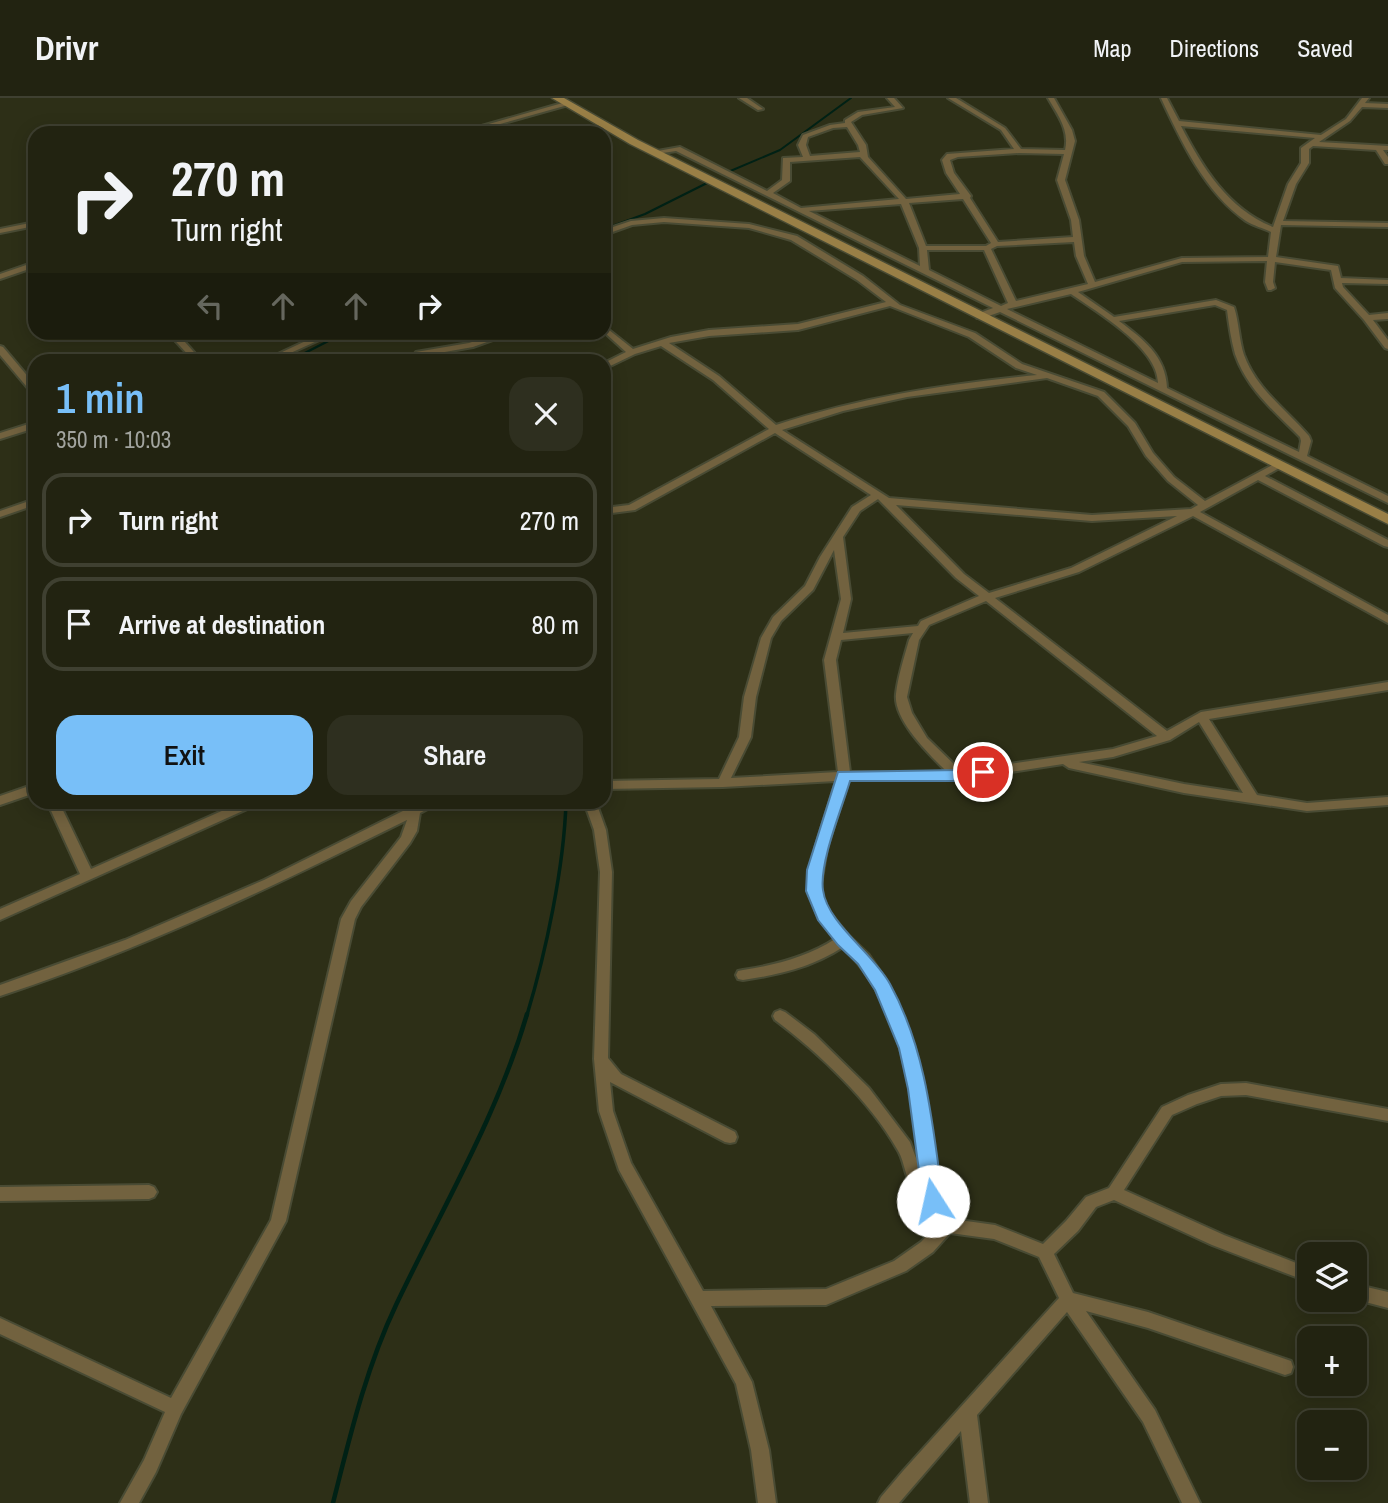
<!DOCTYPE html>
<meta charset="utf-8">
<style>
:root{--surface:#222311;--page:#2e2f1f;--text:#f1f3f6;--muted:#a2a49f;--line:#3f4031;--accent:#78bff8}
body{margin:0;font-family:"Archivo Narrow",sans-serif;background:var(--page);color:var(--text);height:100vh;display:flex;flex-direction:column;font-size:26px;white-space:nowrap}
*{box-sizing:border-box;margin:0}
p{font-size:23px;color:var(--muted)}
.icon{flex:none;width:38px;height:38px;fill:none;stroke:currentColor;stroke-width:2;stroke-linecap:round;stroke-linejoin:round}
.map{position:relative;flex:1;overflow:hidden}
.drawer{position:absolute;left:28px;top:256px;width:583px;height:455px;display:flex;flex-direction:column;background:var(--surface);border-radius:21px;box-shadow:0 4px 18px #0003,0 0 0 2px var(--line)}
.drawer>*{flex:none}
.hud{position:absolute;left:28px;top:28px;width:583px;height:214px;border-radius:21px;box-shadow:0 4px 18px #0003,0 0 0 2px var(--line);background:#222311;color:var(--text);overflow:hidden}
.buttons{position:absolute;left:1297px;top:1144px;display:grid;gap:14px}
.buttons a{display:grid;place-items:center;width:70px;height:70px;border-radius:14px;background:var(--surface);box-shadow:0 4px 18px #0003,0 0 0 2px var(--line);font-size:35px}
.pin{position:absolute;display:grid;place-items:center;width:60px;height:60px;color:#fff;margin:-30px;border:4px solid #fff;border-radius:50%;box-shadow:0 2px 7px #0007}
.me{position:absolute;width:77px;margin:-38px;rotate:350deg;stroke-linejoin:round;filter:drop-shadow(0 0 5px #0008)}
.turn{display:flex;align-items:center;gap:24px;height:147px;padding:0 28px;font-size:32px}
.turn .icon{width:91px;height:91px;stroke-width:2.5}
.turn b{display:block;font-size:49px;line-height:60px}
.lanes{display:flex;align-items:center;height:66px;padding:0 28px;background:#0003;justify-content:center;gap:35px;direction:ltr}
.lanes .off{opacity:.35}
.round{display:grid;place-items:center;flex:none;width:74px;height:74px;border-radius:21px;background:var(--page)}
.headline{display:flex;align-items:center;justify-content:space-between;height:119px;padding:0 28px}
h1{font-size:42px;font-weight:600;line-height:52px;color:var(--accent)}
.action{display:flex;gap:14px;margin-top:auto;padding:14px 28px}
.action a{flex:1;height:80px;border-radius:21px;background:var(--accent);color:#111;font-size:28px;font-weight:600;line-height:80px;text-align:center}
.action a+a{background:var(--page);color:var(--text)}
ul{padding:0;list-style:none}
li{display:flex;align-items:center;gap:21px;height:94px;margin:0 14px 10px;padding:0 14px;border:4px solid var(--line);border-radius:21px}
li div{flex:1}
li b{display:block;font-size:26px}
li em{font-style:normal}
header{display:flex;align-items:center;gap:42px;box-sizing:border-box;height:98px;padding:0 35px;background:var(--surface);border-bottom:2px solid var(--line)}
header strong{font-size:33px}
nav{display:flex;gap:38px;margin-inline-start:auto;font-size:24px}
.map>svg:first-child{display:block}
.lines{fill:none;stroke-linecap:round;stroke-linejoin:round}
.stream-far3{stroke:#002115;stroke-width:2}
.stream-far2{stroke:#002115;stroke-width:2.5}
.stream-far1{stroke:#002115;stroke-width:3.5}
.stream{stroke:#002115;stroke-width:4.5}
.minor-casing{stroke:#494b34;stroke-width:4}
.secondary-casing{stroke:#494b34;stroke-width:3}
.minor{fill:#72623f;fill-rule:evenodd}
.secondary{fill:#997f46;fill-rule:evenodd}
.route{fill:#78bff8;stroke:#4e7ca1;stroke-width:2}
</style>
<header>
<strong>Drivr</strong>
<nav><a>Map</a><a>Directions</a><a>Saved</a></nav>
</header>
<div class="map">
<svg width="1388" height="1405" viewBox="0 0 1388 1405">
<rect width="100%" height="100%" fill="#2d2f17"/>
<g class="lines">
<path class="stream-far3" d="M728 74 780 52 851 0
M604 131 645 116 707 85
M343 235 346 234"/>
<path class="stream-far2" d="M291 262 346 234"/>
<path class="stream-far1" d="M527 917C546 854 564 769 566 704"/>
<path class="stream" d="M333 1405C350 1338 366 1270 396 1207 442 1110 497 1019 527 916"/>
<g class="minor-casing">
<path id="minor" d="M739 0H747L763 11 758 12Z
M887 0H894L903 10 862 17 851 24 866 47 868 59 906 101 960 96 946 75 942 62 947 56 1014 51 1001 32 948 0H956L1005 30 1021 51 1065 52C1070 32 1057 16 1048 0H1054L1072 32 1075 43 1065 82 1079 122 1084 158 1095 184 1182 160 1268 159 1271 134C1263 130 1254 128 1246 123 1205 95 1181 43 1161 0H1167L1179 23 1321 37 1346 21 1362 0H1369L1365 5 1388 6V10L1362 9 1350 23 1319 44 1388 48V52H1383L1388 59V66H1385L1376 52 1313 48 1309 51V65L1296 86 1283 123 1388 125V129L1281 127 1276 159 1338 168 1341 180 1388 182V186L1342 185 1343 189 1369 217 1388 215V221L1373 222 1388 242V251L1385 250 1364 222 1335 190 1331 172 1275 164 1273 184 1275 190 1271 192H1268L1265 184 1267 163 1182 164 1078 194 1114 219 1216 202 1234 209C1239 224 1239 242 1244 257 1257 292 1286 311 1309 338L1311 343 1307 358 1388 398V405L1000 214 983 220H977V216L993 210 676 53 656 56 652 54 680 49 767 93 782 82 783 60 803 59 798 47 803 37 830 27 845 25V22L858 14 895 9ZM1181 28 1315 40 1301 50V65L1288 86 1273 129C1228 111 1202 69 1181 28ZM847 29 858 47 860 54 810 58 806 47 808 39 833 30ZM1019 55 1064 56 1057 82 1071 122 1073 139 998 144 970 100 971 98 954 75 950 62 958 59ZM860 59 899 101 801 110 773 95 790 83V64ZM963 101 991 145 986 148H926L909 105ZM901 106 919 150 920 168 809 113ZM1074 144 1076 158 1088 186 1016 203 991 151 997 148ZM927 152H984L1008 205 1001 208 929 172ZM1071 196C1097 214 1158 250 1158 285L1007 211ZM1215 207 1227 212C1229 227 1231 242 1235 256 1247 291 1275 314 1300 339L1301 343 1299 354 1167 290C1166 258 1143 241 1119 223Z
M566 4 569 6 568 7 468 35H457Z
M664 120 749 126 797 138 863 178 900 207 975 235 1022 266 1104 294 1135 325 1153 355 1174 379 1205 403 1278 364 1281 365V369L1265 378 1388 442V449L1384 448 1258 382 1200 414 1388 517V525L1193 418 1079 474 995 500 1167 633 1201 614 1388 584V592L1209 621 1257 697 1307 705 1388 699V707L1307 713 1184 695 1069 670 1063 666 958 682H849L827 750 820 793 830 815 849 838 869 857 888 885 915 950 925 991 941 1102 952 1121 995 1127 1043 1146 1066 1123 1086 1099 1109 1090 1162 1009 1188 997 1221 986 1246 985 1388 1011V1023L1246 997 1221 998 1197 1006 1172 1017 1124 1092 1224 1137 1309 1170V1184L1212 1147 1114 1102 1096 1109 1078 1133 1054 1156 1073 1195 1148 1214 1291 1263 1293 1269 1291 1275 1285 1277 1148 1230 1086 1213 1155 1312 1200 1405H1182L1143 1324 1067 1214 977 1317 988 1405H970L961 1333 899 1405H878L881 1399 903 1373 1059 1200 1039 1159 994 1141 950 1135 933 1154 906 1173 826 1207 711 1208 752 1284 769 1352 776 1405H758L751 1352 736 1286 619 1072 599 1013 594 961 600 774 594 732 584 704H596L606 732 612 774 608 960 621 976 735 1034 737 1039 735 1044 730 1045 725 1044 610 984 613 1013 631 1065 703 1193 826 1191 894 1163 921 1144 938 1126C929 1111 915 1095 908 1081 904 1071 903 1060 897 1051 870 1003 819 955 775 922L773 918 775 914 780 912 785 914 814 936 869 990 910 1044 922 1076C911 997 904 908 843 849 813 869 778 877 743 882L738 881 736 877 738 873 743 872C776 867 807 859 835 841L819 821 808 793 815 750 836 683 723 689 604 691V683L719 681 739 639 744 599 761 540 773 519 805 488 820 459 852 409 871 397 775 335 635 412 604 416V410L629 407 769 331 713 282 661 248 635 256 604 271V265L626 254 604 234V228L633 251 671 239 709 232 798 226 886 204 857 182 791 142 749 130 664 124 632 127 604 137V132L631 123ZM890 208 969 239 1016 270 1037 277C948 286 861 299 776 327L719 278 669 245 709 238 798 232ZM1047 280 1098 298 1128 328 1146 358 1168 383 1198 407 1191 411 1092 417 889 400 782 332 843 313 907 299ZM878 401 956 480 979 498 921 523 918 528 843 535 851 501 843 439 860 413ZM896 407 1092 423 1177 418 1071 470 989 495 964 476ZM834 452 841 501 824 562 838 674 731 680 751 639 756 599 771 540 781 523 813 492ZM986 503 1157 638 1113 651 961 673 927 640 912 615 907 599 919 542 929 527ZM913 535 909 542C904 560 898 578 896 596 893 622 930 657 947 674H850L836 562 841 542ZM1199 624 1243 695 1184 686 1079 664 1113 659 1170 642Z
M35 124V128L0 135V131Z
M35 164V169L0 181V176Z
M167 234H176L201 262H193Z
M325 234H337L275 262H265Z
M501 234H515L473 249 422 258V262H414L412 259 416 254 469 245Z
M0 248 3 249 35 287V296L32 295 0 257Z
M35 324V330L0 341V335Z
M35 401V407L0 419V413Z
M35 686V695L0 707V698Z
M47 704H59L91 771 242 704H258L256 707 0 822V811L80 776Z
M421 704H437L435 707 420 715 417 733 410 745 361 809 355 821 286 1123 181 1316 156 1374 139 1405H120L144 1362 165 1314 0 1236V1220L171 1300 271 1122 341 821 351 803 401 739 407 722C274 788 141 852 0 898V887L125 842 264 782Z
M149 1087 154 1089 157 1094 154 1099 149 1101 0 1103V1089Z
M1354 1186 1388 1194V1210L1354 1201Z"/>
</g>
<g class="secondary-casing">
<path id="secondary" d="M552 0H564L638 42 1388 416V426L630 46Z"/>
</g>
<use href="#minor" class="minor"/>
<use href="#secondary" class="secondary"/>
</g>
<path class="route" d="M983 669 991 674 989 678 958 683H850C842 710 819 765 823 792 827 825 874 856 890 886 927 953 933 1030 943 1103L940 1110 933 1112 926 1110 923 1103 908 991 899 950 875 892 858 866 838 847 818 822 806 793 807 772 838 674 958 672Z"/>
</svg>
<div class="buttons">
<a><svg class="icon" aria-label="layers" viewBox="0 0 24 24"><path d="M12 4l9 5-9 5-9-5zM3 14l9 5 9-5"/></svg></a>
<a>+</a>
<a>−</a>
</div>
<div class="pin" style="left:983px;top:674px;background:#d93025"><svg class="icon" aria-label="arrive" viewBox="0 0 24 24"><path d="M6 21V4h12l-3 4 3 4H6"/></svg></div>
<svg class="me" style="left:933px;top:1103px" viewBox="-20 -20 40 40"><circle r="19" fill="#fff"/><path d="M0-13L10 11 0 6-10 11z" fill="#78bff8"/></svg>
<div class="hud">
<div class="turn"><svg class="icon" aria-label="right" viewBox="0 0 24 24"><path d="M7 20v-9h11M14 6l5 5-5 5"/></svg><div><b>270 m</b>Turn right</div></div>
<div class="lanes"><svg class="icon off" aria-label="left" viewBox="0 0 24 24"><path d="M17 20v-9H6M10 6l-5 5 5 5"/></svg><svg class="icon off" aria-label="ahead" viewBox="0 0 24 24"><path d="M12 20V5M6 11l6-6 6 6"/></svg><svg class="icon off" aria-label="ahead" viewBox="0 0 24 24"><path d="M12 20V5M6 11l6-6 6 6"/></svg><svg class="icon" aria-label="right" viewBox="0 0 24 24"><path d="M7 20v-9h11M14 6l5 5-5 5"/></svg></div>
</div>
<section class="drawer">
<div class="headline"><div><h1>1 min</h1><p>350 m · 10:03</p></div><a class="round"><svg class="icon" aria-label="close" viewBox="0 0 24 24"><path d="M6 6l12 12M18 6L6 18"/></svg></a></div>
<ul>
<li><svg class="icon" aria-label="right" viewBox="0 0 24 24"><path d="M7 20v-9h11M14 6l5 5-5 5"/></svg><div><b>Turn right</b></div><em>270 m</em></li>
<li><svg class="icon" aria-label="arrive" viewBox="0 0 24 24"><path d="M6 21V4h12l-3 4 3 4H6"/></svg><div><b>Arrive at destination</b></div><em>80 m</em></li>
</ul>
<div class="action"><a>Exit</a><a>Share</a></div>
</section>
</div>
